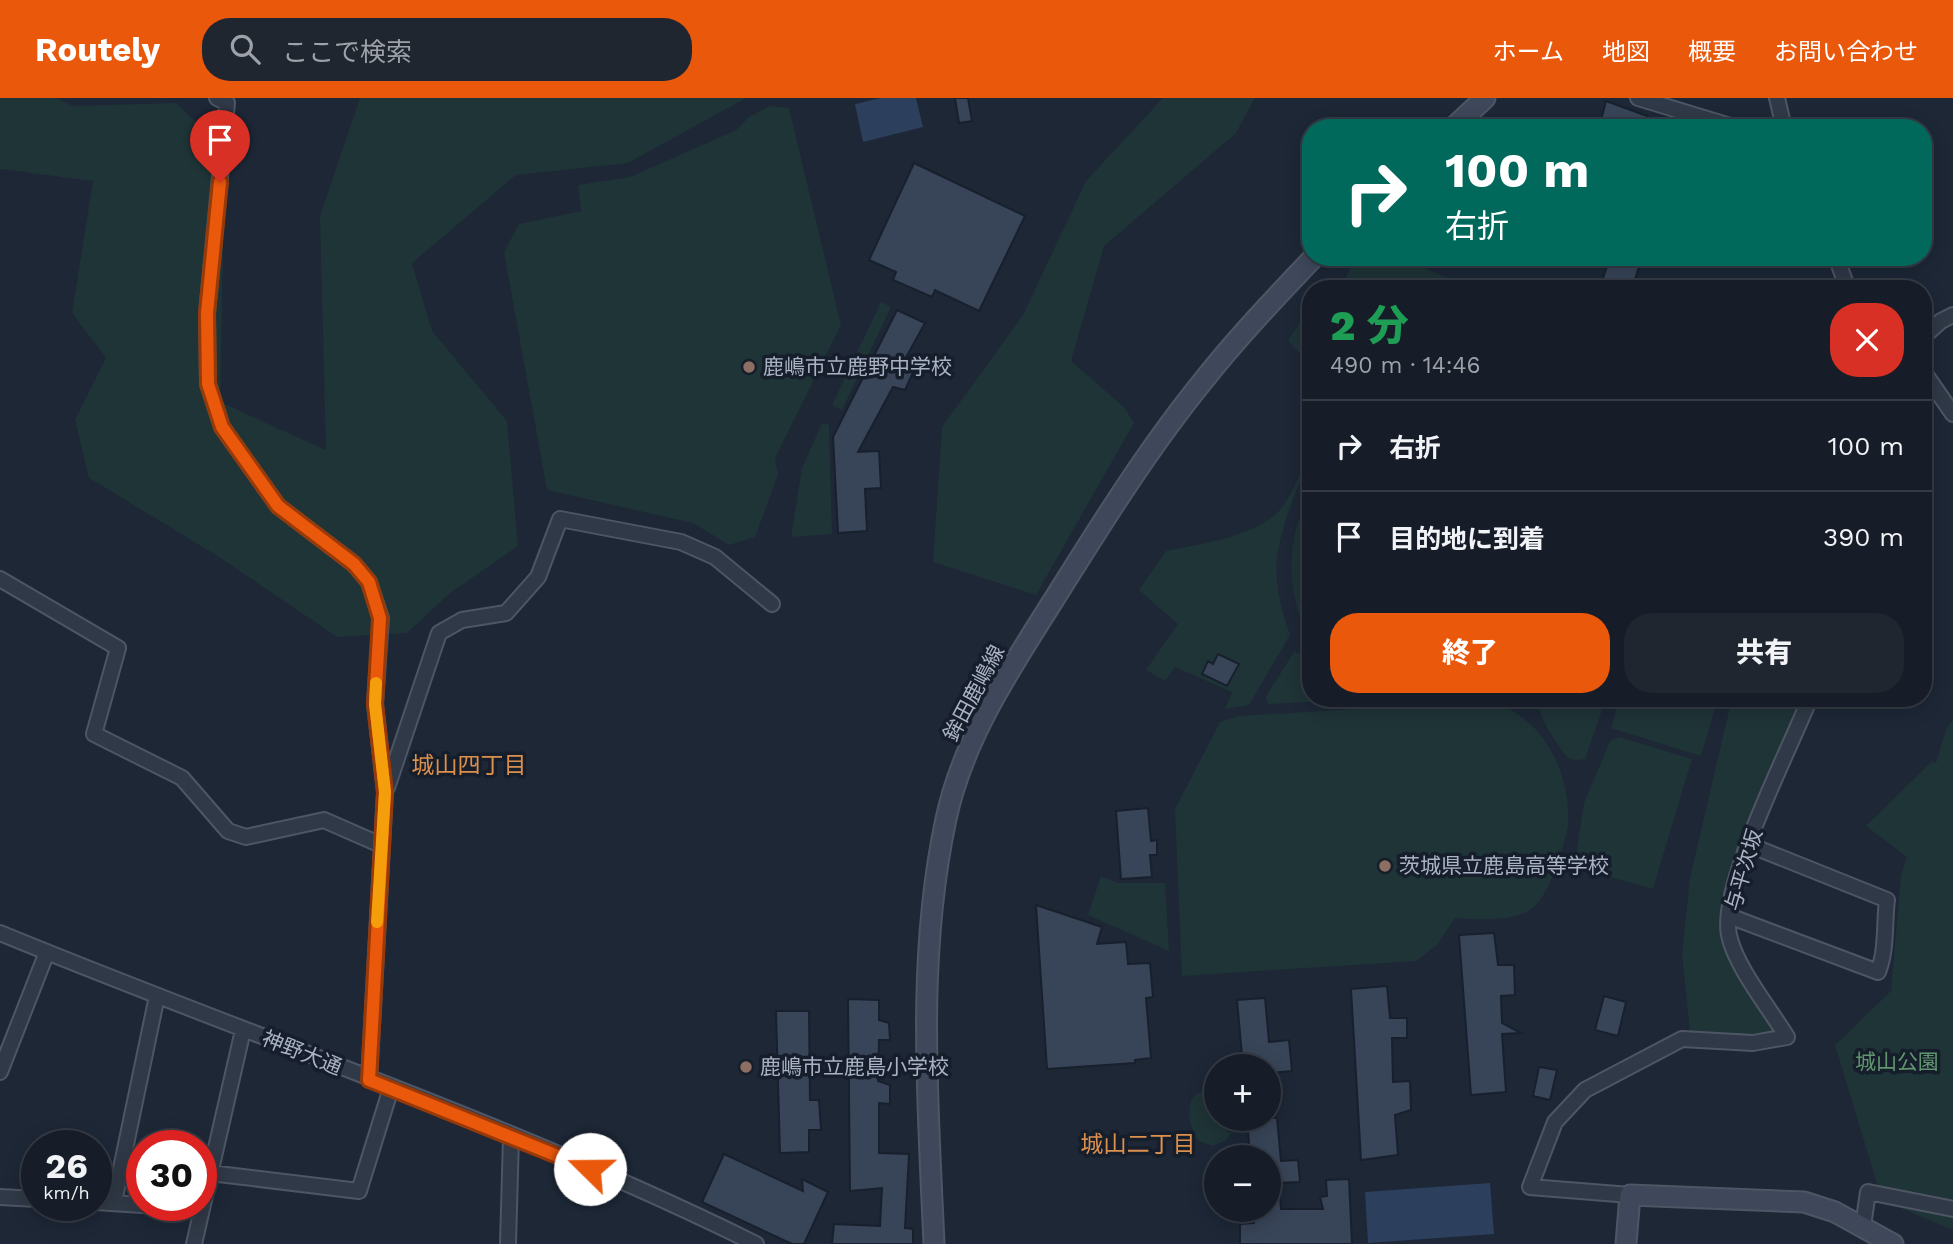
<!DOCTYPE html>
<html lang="ja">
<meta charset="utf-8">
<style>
:root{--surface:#161d28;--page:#1f2630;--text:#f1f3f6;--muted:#9ea2a8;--line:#353b45;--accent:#ea580c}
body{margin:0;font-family:"Work Sans","Noto Sans JP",sans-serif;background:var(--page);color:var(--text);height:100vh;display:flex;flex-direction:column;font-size:26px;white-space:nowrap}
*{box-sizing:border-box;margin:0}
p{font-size:23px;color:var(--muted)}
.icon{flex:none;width:38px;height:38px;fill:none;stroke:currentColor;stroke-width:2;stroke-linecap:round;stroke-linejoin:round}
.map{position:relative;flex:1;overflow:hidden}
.side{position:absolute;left:1302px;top:182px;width:630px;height:427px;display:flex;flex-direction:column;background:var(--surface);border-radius:28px;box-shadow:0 4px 18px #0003,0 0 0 2px var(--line)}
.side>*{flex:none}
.hud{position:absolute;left:1302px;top:21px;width:630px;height:147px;border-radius:28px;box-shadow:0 4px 18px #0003,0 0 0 2px var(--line);background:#00695c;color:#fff;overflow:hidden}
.buttons{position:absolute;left:1204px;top:956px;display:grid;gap:14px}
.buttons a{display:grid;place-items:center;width:77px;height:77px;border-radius:50%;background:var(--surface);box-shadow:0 4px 18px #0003,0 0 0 2px var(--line);font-size:35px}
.speed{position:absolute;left:21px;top:1032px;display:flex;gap:14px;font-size:35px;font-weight:700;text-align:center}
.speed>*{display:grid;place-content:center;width:91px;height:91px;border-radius:50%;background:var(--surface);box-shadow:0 4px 18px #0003,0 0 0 2px var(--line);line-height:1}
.speed small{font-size:18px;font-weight:400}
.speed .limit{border:10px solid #d22;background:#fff;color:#111}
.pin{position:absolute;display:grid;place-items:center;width:60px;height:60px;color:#fff;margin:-72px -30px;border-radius:50% 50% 50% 0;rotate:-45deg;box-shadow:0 0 7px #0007}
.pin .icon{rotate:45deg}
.me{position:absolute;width:77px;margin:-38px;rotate:292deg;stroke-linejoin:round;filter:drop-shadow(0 0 5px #0008)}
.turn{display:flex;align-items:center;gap:24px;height:147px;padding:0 28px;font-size:32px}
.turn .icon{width:91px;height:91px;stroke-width:2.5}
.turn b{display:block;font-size:49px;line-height:60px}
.round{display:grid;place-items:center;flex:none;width:74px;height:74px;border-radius:28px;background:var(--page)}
.head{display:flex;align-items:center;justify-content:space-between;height:119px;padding:0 28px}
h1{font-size:42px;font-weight:800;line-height:52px;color:#1e9e55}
.action{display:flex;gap:14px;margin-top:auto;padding:14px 28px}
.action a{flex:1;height:80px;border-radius:28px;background:var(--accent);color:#fff;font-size:28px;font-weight:800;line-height:80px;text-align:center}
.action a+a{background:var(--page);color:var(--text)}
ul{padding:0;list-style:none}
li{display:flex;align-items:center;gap:21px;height:91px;padding:0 28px;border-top:2px solid var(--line)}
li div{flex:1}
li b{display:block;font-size:26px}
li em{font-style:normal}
header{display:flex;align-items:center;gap:42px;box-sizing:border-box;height:98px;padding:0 35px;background:var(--accent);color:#fff}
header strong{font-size:33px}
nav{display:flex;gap:38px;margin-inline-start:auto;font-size:24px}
.search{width:490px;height:63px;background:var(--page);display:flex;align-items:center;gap:18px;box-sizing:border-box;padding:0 24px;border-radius:28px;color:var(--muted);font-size:26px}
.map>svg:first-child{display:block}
.green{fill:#1f3437}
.water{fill:#2c3f5d}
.building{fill:#384558;stroke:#18202d;stroke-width:2}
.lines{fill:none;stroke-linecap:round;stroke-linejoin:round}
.street-casing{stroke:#4e5665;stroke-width:18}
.secondary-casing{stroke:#4e5665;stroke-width:23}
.street{stroke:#303947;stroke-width:14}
.secondary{stroke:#3e485a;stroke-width:19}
.route-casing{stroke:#983908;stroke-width:18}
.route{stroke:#ea580c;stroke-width:12}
.slow{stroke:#f59e0b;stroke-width:12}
.education-dot{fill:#8d6e63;stroke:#161e2b;stroke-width:2.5}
.labels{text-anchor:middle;stroke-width:7;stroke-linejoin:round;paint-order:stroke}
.poi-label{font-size:21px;fill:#aab3c5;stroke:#161e2b;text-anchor:start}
.street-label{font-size:21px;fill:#aab3c5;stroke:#161e2b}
.park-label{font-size:21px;fill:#60966e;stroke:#161e2b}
.neighbourhood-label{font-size:23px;fill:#dc904e;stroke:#161e2b}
</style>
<header>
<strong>Routely</strong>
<div class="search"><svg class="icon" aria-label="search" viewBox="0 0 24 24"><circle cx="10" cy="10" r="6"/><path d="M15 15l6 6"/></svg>ここで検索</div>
<nav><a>ホーム</a><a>地図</a><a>概要</a><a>お問い合わせ</a></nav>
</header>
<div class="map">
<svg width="1953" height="1146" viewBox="0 0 1953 1146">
<rect width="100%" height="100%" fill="#1d2736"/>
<path class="green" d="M0 0H56L73 8 176 5 225 51 220 304 326 352 320 118 360 0H746L628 65 516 77 412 165 432 233 507 323 518 448 449 496 407 535 337 539 216 457 89 380 75 322 106 260 72 215 93 83 0 71Z
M1163 0H1255L1236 35 1104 148 1071 263 1124 309 1134 325 1036 497 933 464 942 329 1023 217 1086 83Z
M770 8 789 10 841 227 775 360 778 377 755 439 729 447 693 425 547 392 504 154 519 126 581 113 578 87 630 79 736 32 749 19Z
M1356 159H1398L1474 191H1334L1342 187Z
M881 204 891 209 842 312 832 307Z
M1311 209V269L1288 242Z
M822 325 829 327 832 436 791 439 802 370Z
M1311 354C1311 376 1303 375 1296 393 1274 453 1269 476 1290 537L1249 607 1225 611 1232 594 1175 569 1165 583 1146 572 1178 526 1139 492 1166 453C1199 446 1262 438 1283 408 1294 392 1303 371 1311 354Z
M1311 394V544C1285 496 1285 442 1311 394Z
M1294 554 1300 555 1311 568V600H1330L1329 603 1268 606 1266 598Z
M1548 600 1600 601 1602 612 1585 661C1579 662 1574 663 1568 659 1560 653 1537 616 1539 606Z
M1620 600H1718L1701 658 1611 630Z
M1732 600H1804L1724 816 1775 930C1759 950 1713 936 1690 933L1682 856 1690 780Z
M1489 603C1543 618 1571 673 1568 727 1567 740 1560 755 1556 768 1551 785 1541 808 1524 815 1504 824 1476 821 1455 820L1437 847 1416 863 1182 878 1175 711 1220 624 1239 618Z
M1953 622V1132L1882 1102 1835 947 1891 893 1901 777 1907 759 1866 728 1932 663 1936 665 1947 629Z
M1619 639 1692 661 1653 791 1574 769 1584 705 1610 643Z
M1101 778 1118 785H1165L1169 853 1088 817Z
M1205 992 1216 993V1020H1226L1227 1034 1232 1035 1226 1042 1213 1048 1199 1043C1188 1028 1182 998 1205 992Z"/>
<path class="water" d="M881 0H916L923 29 863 44 855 6Z
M1490 1085 1494 1136 1368 1145 1365 1094Z"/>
<path class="building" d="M955 0H968L972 23 959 25Z
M1606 3 1647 18 1643 30H1599Z
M914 65 1025 118 979 213 935 192 932 199 893 182 896 174 869 162Z
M1620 159H1642L1632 191H1599L1608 166 1617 169Z
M897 212 925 225 904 263 916 268 905 292 893 289 858 354 879 353 881 390 865 391 867 433 838 435 833 339Z
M1218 556 1239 566 1227 588 1202 576 1208 563 1213 566Z
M1148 710 1151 743 1157 742V757H1150L1152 779 1121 781 1116 713Z
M1036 807 1102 829 1097 846 1126 844 1128 866 1150 865 1153 899 1146 900 1151 960 1135 962V965L1047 971Z
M1494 835 1498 867H1514L1515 897 1501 898 1502 925 1521 935 1502 936 1506 994 1471 997 1459 837Z
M1387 888 1390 920H1407V940H1392L1393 984 1410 983 1411 1012 1395 1017 1398 1057 1361 1062 1351 891Z
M1604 898 1626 904 1618 938 1595 932Z
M1265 900 1269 944 1289 942 1292 973 1269 975V968H1243L1237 902Z
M848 901 879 902V922L889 925 890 942H879L878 983 890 987V1006L879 1005V1055L909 1056 905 1130 913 1131V1146H832L834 1126 880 1128 882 1090 850 1093Z
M776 913H809L810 1002H819L821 1032H809V1054L780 1055Z
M1539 969 1557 972 1550 1002 1533 998Z
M1247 1020H1277L1281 1063 1298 1062 1300 1084 1279 1085 1281 1111H1323L1320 1099 1327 1098 1326 1082 1349 1081 1352 1146H1240V1126L1254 1125 1253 1111H1269V1059H1250Z
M724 1056 803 1093 802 1081 828 1094 804 1146H792L702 1104Z"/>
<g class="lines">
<g class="street-casing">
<path id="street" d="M217 0 227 5 207 215 208 286 222 329 278 408 354 466 369 484 381 520 375 606 385 694 369 982
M1638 0 1737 30
M1777 0 1784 30
M1836 159 1848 191
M1923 239 1941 223 1953 217
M1923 273 1953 316
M0 481 118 550 94 636 182 680 228 733 246 739 324 722 381 747
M387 690 439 535 462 522 506 515 538 479 560 421 681 444 715 459 772 506
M1729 818 1878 874C1887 852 1884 825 1887 802L1747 746
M0 835C250 938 514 1026 756 1146
M0 974 47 854
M210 1075 359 1093 391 990
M1630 1097 1530 1089 1555 1024 1585 992 1682 941 1753 945 1787 939C1770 911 1735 868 1729 837 1719 788 1790 651 1810 600
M0 1099 37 1101
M96 1104 142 1107
M114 1104 157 898
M147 1108 201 1113
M1863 1128 1868 1094 1953 1111
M194 1146 243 932
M508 1146 511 1039"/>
</g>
<g class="secondary-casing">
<path id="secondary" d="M1453 30 1485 0
M934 1146C928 1004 916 861 946 721 963 641 1010 571 1053 503 1100 428 1147 352 1203 283 1237 240 1276 199 1314 159
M1626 1146 1630 1097 1804 1104 1835 1114 1893 1146"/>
</g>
<use href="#street" class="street"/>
<use href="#secondary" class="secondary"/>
</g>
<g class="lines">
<g class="route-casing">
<path id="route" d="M220 84 207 215 208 286 222 329 278 408 354 466 369 484 380 520 375 606 385 694 369 982 590 1071"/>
</g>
<use href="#route" class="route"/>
<path class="slow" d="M376 585 375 606 385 694 377 824"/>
</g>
<g class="education-dot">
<circle cx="749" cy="269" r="7"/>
<circle cx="1385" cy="768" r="7"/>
<circle cx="746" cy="969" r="7"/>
</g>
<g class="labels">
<g class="poi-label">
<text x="763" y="276">鹿嶋市立鹿野中学校</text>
<text x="1399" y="775">茨城県立鹿島高等学校</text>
<text x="760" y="976">鹿嶋市立鹿島小学校</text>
</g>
<g class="street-label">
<text transform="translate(974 595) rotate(-62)" y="7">鉾田鹿嶋線</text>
<text transform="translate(1744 772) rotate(-74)" y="7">与平次坂</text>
<text transform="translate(302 955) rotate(22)" y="7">神野大通</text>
</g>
<g class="park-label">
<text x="1897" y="971">城山公園</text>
</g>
<g class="neighbourhood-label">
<text x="469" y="675">城山四丁目</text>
<text x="1138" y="1054">城山二丁目</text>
</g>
</g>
</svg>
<div class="buttons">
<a>+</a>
<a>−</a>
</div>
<div class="speed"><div>26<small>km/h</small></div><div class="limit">30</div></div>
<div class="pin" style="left:220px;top:84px;background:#d93025"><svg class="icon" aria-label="arrive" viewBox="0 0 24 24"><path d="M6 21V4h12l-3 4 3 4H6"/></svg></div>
<svg class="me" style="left:590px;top:1071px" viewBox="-20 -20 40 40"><circle r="19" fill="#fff"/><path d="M0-13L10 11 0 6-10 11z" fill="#ea580c"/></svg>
<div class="hud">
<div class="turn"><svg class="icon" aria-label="right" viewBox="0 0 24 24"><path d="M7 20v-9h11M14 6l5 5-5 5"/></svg><div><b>100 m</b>右折</div></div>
</div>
<section class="side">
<div class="head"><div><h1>2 分</h1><p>490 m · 14:46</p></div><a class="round" style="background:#d93025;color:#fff"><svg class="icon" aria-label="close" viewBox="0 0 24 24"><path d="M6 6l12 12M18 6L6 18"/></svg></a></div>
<ul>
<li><svg class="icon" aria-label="right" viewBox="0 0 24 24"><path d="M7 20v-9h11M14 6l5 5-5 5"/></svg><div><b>右折</b></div><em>100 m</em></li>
<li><svg class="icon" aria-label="arrive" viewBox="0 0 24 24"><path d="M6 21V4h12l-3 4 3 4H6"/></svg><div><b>目的地に到着</b></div><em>390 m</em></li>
</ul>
<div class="action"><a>終了</a><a>共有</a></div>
</section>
</div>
